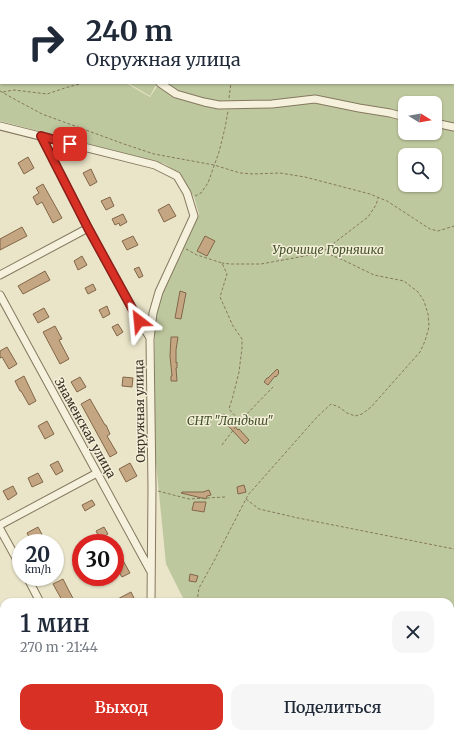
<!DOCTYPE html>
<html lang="ru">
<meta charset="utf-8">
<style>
:root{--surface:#fff;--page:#f6f6f7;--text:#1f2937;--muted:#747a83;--accent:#d93025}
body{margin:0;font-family:Merriweather,serif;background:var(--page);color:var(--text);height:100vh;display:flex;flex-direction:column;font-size:15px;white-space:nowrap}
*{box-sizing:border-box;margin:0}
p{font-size:13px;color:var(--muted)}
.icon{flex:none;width:22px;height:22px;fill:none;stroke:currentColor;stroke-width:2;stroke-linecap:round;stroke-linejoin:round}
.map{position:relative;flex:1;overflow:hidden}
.drawer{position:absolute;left:0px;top:598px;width:454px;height:140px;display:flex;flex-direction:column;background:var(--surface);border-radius:12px 12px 0 0;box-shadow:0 1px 3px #0004}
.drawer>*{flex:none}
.guide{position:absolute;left:0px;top:0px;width:454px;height:84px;box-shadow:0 1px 3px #0004;background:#fff;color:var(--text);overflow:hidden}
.needle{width:26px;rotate:101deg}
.controls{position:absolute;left:398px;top:96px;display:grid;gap:8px}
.controls a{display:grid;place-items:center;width:44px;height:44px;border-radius:8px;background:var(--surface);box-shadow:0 1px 3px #0004;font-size:20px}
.speed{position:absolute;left:12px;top:534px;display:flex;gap:8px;font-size:20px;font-weight:700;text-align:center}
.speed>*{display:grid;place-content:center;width:52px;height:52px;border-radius:50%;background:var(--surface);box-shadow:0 1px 3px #0004;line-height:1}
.speed small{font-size:10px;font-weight:400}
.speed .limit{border:6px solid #d22;background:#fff;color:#111}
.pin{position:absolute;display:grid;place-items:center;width:34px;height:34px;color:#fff;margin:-17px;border-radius:8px;box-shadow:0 2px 6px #0006}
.me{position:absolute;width:44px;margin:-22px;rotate:331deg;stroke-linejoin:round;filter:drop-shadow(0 0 3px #0008)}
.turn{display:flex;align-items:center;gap:14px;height:84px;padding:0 20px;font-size:18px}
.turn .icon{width:52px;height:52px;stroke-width:2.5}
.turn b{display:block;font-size:28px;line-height:34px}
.round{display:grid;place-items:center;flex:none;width:42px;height:42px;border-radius:12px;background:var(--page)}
.headline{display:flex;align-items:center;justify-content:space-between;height:68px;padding:0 20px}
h1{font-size:24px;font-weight:600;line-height:30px}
.cta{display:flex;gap:8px;margin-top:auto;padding:8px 20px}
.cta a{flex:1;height:46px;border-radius:12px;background:var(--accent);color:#fff;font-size:16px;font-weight:600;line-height:46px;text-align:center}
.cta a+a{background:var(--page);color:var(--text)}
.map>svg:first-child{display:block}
.green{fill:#bec89e;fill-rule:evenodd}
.building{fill:#c5a683;stroke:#826648}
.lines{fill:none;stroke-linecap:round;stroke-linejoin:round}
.minor-casing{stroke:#857860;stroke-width:9}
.path{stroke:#857860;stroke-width:1;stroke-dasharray:3 2;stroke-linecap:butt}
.minor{stroke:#f6f1dc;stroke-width:7}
.route-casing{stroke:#8d1f18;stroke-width:10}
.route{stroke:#d93025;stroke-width:7}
.labels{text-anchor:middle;stroke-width:3;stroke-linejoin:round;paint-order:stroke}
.park-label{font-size:12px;font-style:italic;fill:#43522a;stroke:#f3eed8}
.street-label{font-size:12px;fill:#372f22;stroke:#f3eed8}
</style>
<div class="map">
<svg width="454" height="738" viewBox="0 0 454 738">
<rect width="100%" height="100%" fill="#eae5c9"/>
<path class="green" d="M0 0H454V738H169L170 734H450V602H185L166 564 155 453V326L159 301 199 214 194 197 179 174 165 164 0 121V5H1V83H126L150 97 158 85 219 107 157 83 150 96 128 83H453V1H1ZM405 103H435V133H405ZM405 155H435V185H405Z
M0 684 4 687V734H73L79 738H0Z"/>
<path class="building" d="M28 157 34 168 24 174 18 163Z
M91 169 97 182 90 186 83 173Z
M43 184 62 218 53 223 42 202 37 205 33 197 39 193 36 188Z
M110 197 114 206 106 210 101 201Z
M169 204 176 216 164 222 158 210Z
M123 214 127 222 120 226 119 223 115 225 112 219Z
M22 227 27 236 0 250V239Z
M133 236 138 245 127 250 122 241Z
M205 236 215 241 207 256 197 251Z
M82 256 87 265 78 270 74 261Z
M139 267 143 276 139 278 134 269Z
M45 271 50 280 23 294 18 286Z
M93 284 96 290 88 294 85 288Z
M180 291 186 293 181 319 175 318Z
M107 306 110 314 103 318 99 310Z
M44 308 49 317 38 323 33 314Z
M118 324 123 332 117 336 112 327Z
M55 326 62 339 59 340 69 359 60 364 43 332Z
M171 337H178L176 350V363L177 362V368H176L177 381H171V376H172L170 356Z
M7 347 17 364 9 369 2 357 0 358V351Z
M277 369 279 371 278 372 279 373 276 377 275 376 268 385 264 382 267 378H268Z
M24 376 36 401 29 405 21 391H20L15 381Z
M80 377 86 387 77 392 71 382Z
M123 377 133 378 132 387 122 386Z
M90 399 105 425H106L110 434 107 436 117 453 110 457 81 404Z
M224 414 238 430 239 429 249 440 245 444 220 417Z
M47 421 54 434 45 439 38 426Z
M58 461 63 471 56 475 50 465Z
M130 463 137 476 126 482 119 469Z
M38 473 43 482 32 487 28 478Z
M244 485 246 492 238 494 237 487Z
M13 486 17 494 8 500 3 491Z
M209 490 211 495 207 496 206 499 181 493 182 492H203Z
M92 500 95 505 85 511 82 505Z
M194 502H206L204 512 192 510Z
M38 527 45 540 39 543H32L27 533Z
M104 527 108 534 100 539 96 531Z
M115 546 130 573 122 577 115 566Z
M190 574 198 576 196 582 189 581Z
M63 579 68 589 75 602H63L53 584Z
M131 592 136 602H112Z"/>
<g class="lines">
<g class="minor-casing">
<path id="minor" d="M103 0 105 1
M170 0 171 1
M0 3H1
M453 42H454
M453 79H454
M160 83 176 94 204 102 219 105 272 104 315 99 359 108 390 113 405 117
M435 123 454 127
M0 126 155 165 177 176 187 193 194 216 159 292 153 313 150 339 152 489 151 602
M41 136C76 204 110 273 150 338
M0 275 88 228
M0 295 150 570
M0 525 97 473
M0 529 21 567
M27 577 40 602
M0 652 4 649
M112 735 127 738 137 734"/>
</g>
<path class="path" d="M238 1V0
M0 91 16 100 42 114 124 144 154 154 214 165 240 173 253 174 280 173 305 177 370 194 387 201 430 229 438 231 454 226
M3 92 14 90 47 94 65 88 83 83
M229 98 231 83
M195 196 201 193 208 183 219 152 225 128 228 111
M186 249 197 255 222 263 227 274 220 297 233 326 242 339V348L239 372 233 396 229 409 240 421
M321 253 368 217 376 205 378 198
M222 445 240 421 273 387
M158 491 189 499 225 497
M246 499 259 509 298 518 454 549
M197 602 199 588 214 561 248 495 317 417 331 404 339 407 347 413 355 416 362 414 371 407 420 352 425 341 429 327 428 314 424 301 418 292 404 281 374 275 343 260 329 254 321 253 261 264H230L222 263
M154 734 156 738
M165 738 167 734"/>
<use href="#minor" class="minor"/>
</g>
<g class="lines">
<g class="route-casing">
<path id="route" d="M70 144 41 136 88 228 139 321"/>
</g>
<use href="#route" class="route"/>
</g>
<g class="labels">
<g class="park-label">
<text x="328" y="254">Урочище Горняшка</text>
<text x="230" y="425">СНТ "Ландыш"</text>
</g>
<g class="street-label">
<text transform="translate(140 411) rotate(-91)" y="4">Окружная улица</text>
<text transform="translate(85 428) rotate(61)" y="4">Знаменская улица</text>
</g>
</g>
</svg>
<div class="controls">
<a><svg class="needle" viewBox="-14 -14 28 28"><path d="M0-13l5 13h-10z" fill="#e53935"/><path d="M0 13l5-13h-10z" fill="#747a83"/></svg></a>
<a><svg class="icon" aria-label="search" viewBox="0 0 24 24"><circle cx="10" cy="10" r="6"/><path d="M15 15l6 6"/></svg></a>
</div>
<div class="speed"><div>20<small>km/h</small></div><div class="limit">30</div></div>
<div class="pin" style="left:70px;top:144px;background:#d93025"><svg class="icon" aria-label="arrive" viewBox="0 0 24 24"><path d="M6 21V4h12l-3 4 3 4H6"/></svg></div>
<svg class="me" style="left:139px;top:321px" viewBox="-20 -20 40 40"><path d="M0-17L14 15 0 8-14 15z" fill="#d93025" stroke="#fff" stroke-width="4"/></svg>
<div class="guide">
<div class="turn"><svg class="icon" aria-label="right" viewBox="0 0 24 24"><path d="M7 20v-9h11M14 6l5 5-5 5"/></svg><div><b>240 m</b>Окружная улица</div></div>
</div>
<section class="drawer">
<div class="headline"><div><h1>1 мин</h1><p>270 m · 21:44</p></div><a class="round"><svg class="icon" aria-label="close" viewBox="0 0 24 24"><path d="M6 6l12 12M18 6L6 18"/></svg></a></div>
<div class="cta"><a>Выход</a><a>Поделиться</a></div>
</section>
</div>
